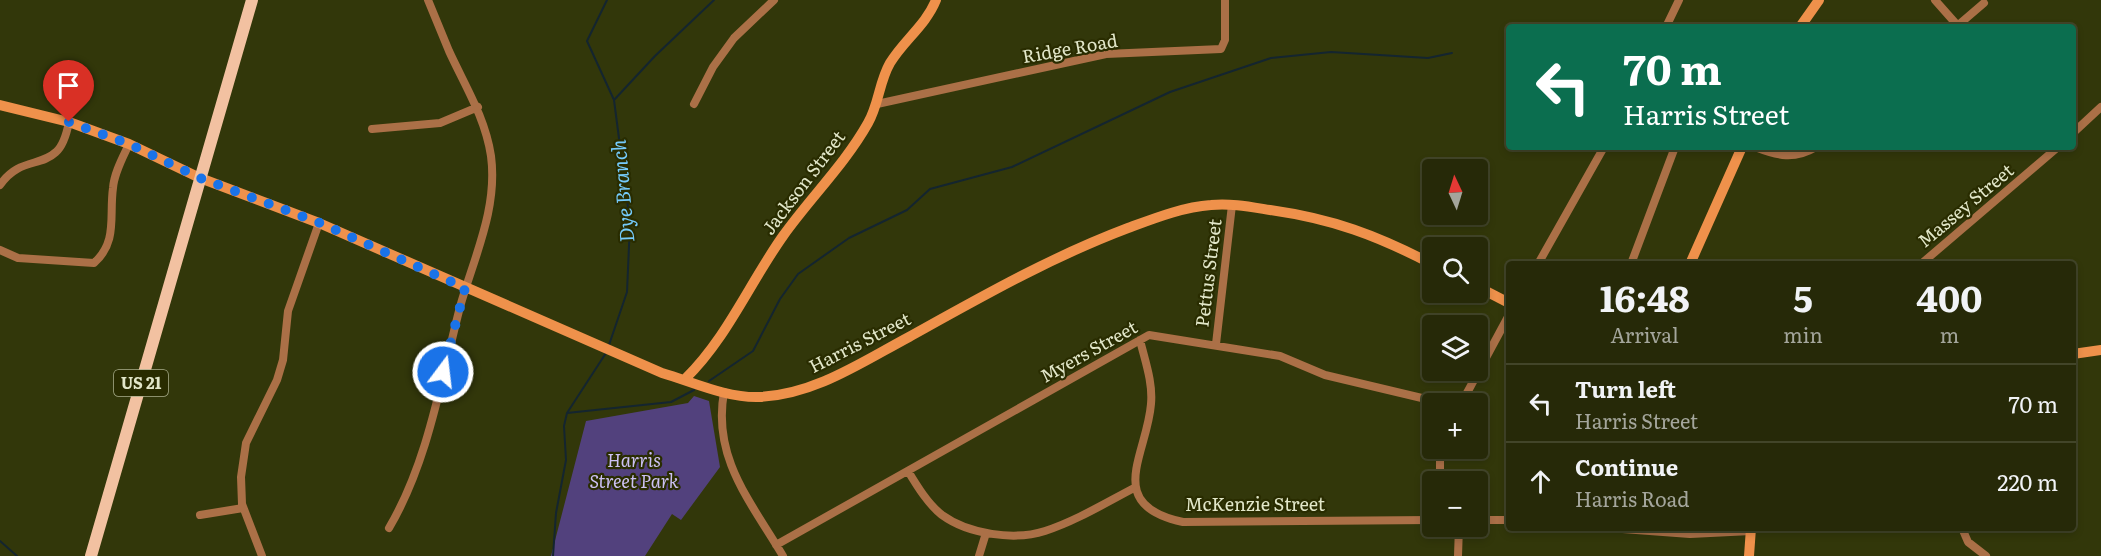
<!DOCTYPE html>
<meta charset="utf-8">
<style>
:root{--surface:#262908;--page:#323516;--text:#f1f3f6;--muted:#a4a69c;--line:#424529}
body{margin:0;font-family:Literata,serif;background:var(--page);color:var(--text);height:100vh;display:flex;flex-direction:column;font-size:22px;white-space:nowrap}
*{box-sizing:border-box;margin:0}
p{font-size:20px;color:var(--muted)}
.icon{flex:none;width:33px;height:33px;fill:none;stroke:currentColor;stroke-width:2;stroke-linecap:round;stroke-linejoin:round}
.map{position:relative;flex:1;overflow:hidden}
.drawer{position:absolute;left:1506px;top:261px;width:570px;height:270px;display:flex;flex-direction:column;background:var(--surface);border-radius:6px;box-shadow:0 3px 9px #0003,0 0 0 2px var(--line)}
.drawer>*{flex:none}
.hud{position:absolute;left:1506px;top:24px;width:570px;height:126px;border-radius:6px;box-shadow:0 3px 9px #0003,0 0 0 2px var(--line);background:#0b6e4f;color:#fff;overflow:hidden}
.needle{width:39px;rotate:356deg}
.controls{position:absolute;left:1422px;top:159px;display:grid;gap:12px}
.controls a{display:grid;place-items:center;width:66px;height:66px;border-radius:6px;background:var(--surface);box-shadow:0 3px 9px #0003,0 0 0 2px var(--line);font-size:30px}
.pin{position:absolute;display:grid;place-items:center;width:51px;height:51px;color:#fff;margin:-62px -26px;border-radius:50% 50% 50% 0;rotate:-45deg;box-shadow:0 0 6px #0007}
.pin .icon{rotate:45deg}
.me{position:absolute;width:66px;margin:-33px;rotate:15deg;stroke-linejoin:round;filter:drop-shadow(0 0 4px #0008)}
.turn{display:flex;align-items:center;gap:21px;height:126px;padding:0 18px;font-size:27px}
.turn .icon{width:78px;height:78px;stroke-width:2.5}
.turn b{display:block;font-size:42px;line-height:51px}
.eta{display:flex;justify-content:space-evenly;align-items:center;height:102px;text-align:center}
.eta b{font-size:36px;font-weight:700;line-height:42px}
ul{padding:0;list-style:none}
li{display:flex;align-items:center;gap:18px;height:78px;padding:0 18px;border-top:2px solid var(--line)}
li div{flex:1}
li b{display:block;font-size:22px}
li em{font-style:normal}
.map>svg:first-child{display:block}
.green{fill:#52417d}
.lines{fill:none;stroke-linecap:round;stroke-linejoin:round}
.stream{stroke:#14252f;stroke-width:2}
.street{stroke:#ab7047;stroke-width:8}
.secondary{stroke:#ef914b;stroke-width:10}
.primary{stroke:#f2c1a1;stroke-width:12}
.route{stroke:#1a73e8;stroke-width:10;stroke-dasharray:0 18}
.labels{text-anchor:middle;stroke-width:4.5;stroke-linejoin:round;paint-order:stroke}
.shield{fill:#292c00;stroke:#aaaf8d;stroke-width:1.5}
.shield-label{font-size:16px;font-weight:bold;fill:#e2e7c9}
.street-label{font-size:18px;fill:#e2e7c9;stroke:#292c00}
.park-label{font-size:18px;font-style:italic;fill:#ccc1f4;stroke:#292c00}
.water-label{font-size:20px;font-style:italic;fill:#75cbfb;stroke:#292c00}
</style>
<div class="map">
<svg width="2101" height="556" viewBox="0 0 2101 556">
<rect width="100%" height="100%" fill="#32370a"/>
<path class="green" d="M694 396 709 401 720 467 681 520 672 514 645 556H551L586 421 688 403Z"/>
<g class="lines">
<path class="stream" d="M607 0 587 41 614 100 630 223 627 292 609 345
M614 100 655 56 714 0
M709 381 753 351 780 299 798 274 849 238 907 210 930 189 1012 167 1170 92 1271 58 1331 52 1428 58 1452 53
M567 413 671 402 694 390
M0 541 17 556
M553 556 556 513 566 460 564 426 567 413 606 353"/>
<path class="street" d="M1935 0 1958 26
M1666 27 1679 0
M1956 27 1984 3
M694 104 713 67 734 38 774 0
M877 104 1106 54 1221 49 1225 40V0
M372 129 440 123 478 107
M2073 133 2101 107
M1755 147C1778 156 1794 160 1816 147
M0 185C19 158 40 167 56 152 64 145 67 132 69 122
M0 250 18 258 94 263C118 242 109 216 113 188 114 173 123 157 129 144
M1538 264 1604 147
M1631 264 1675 147
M1921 264 2058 147
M1140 340C1145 361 1153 382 1151 404 1147 455 1103 505 1183 522L1432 520
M1216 344 1232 205
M724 392C712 458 751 502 783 556
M1461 404 1509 315
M908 471C917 486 928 504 942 515 968 534 1014 541 1045 531 1076 521 1107 502 1136 487
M1440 482V448
M200 515 243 508
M1478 520H1509
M389 528C428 462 441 380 460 307 474 257 498 209 491 156 485 117 465 86 449 51 442 34 435 17 428 0
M1609 528 1690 534 1751 531
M1962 528 1968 542 1986 556
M776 545 1149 335 1280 356 1325 375 1447 404
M262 556 242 504 241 477 246 443 277 380 283 360 288 311 319 223
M979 556 986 533
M1458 556 1459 526"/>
<path class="secondary" d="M1800 27 1819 0
M0 105 69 122 129 144 200 178 319 223 662 373C693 382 726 398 759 397 814 395 862 362 909 337 981 297 1051 257 1128 228 1155 218 1183 207 1211 205 1231 203 1251 207 1270 210 1333 219 1376 235 1432 264
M1690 264 1742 147
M1478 287 1509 303
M2073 354 2101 350
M685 379C727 338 749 284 783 236 810 198 845 164 868 123 879 104 879 82 890 63 904 40 926 25 936 0
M1749 556 1751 528"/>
<path class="primary" d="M91 556 252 0"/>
</g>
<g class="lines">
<path class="route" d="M69 122 129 144 200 178 320 223 465 288 443 372"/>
</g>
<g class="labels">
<rect class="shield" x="114" y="370" width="54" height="26" rx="4.5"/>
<g class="shield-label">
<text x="141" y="389">US 21</text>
</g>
<g class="street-label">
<text transform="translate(1070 49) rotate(-10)" y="6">Ridge Road</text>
<text transform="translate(804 183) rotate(-53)" y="6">Jackson Street</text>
<text transform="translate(1966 206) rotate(-40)" y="6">Massey Street</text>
<text transform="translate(1209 273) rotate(-83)" y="6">Pettus Street</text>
<text transform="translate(860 343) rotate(-27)" y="6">Harris Street</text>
<text transform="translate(1089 352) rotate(-29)" y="6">Myers Street</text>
<text x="1255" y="511">McKenzie Street</text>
</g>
<g class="park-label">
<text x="634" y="467">Harris<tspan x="634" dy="21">Street Park</tspan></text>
</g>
<g class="water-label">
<text transform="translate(623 191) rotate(-95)" y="7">Dye Branch</text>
</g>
</g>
</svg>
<div class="controls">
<a><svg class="needle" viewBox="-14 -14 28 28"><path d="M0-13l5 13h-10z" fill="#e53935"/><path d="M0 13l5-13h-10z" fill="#a4a69c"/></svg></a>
<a><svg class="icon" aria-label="search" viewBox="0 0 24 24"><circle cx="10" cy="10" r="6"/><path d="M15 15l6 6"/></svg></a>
<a><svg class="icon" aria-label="layers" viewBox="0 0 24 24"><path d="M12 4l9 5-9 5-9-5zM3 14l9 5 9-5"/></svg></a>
<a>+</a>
<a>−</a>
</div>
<div class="pin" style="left:69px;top:122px;background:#d93025"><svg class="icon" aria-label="arrive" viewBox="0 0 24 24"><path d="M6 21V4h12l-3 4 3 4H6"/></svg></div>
<svg class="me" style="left:443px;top:372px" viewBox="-20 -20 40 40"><circle r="17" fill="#1a73e8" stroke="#fff" stroke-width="3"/><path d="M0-11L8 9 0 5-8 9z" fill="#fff"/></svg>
<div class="hud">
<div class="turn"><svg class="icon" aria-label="left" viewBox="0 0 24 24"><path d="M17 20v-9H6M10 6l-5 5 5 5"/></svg><div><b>70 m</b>Harris Street</div></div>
</div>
<section class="drawer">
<div class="eta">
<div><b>16:48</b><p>Arrival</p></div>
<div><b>5</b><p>min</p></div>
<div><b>400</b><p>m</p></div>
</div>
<ul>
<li><svg class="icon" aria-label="left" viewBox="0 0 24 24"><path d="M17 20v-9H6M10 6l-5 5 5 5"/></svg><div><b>Turn left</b><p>Harris Street</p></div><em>70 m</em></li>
<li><svg class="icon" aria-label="ahead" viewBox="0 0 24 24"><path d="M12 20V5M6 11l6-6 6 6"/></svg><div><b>Continue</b><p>Harris Road</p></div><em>220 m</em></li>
</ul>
</section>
</div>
